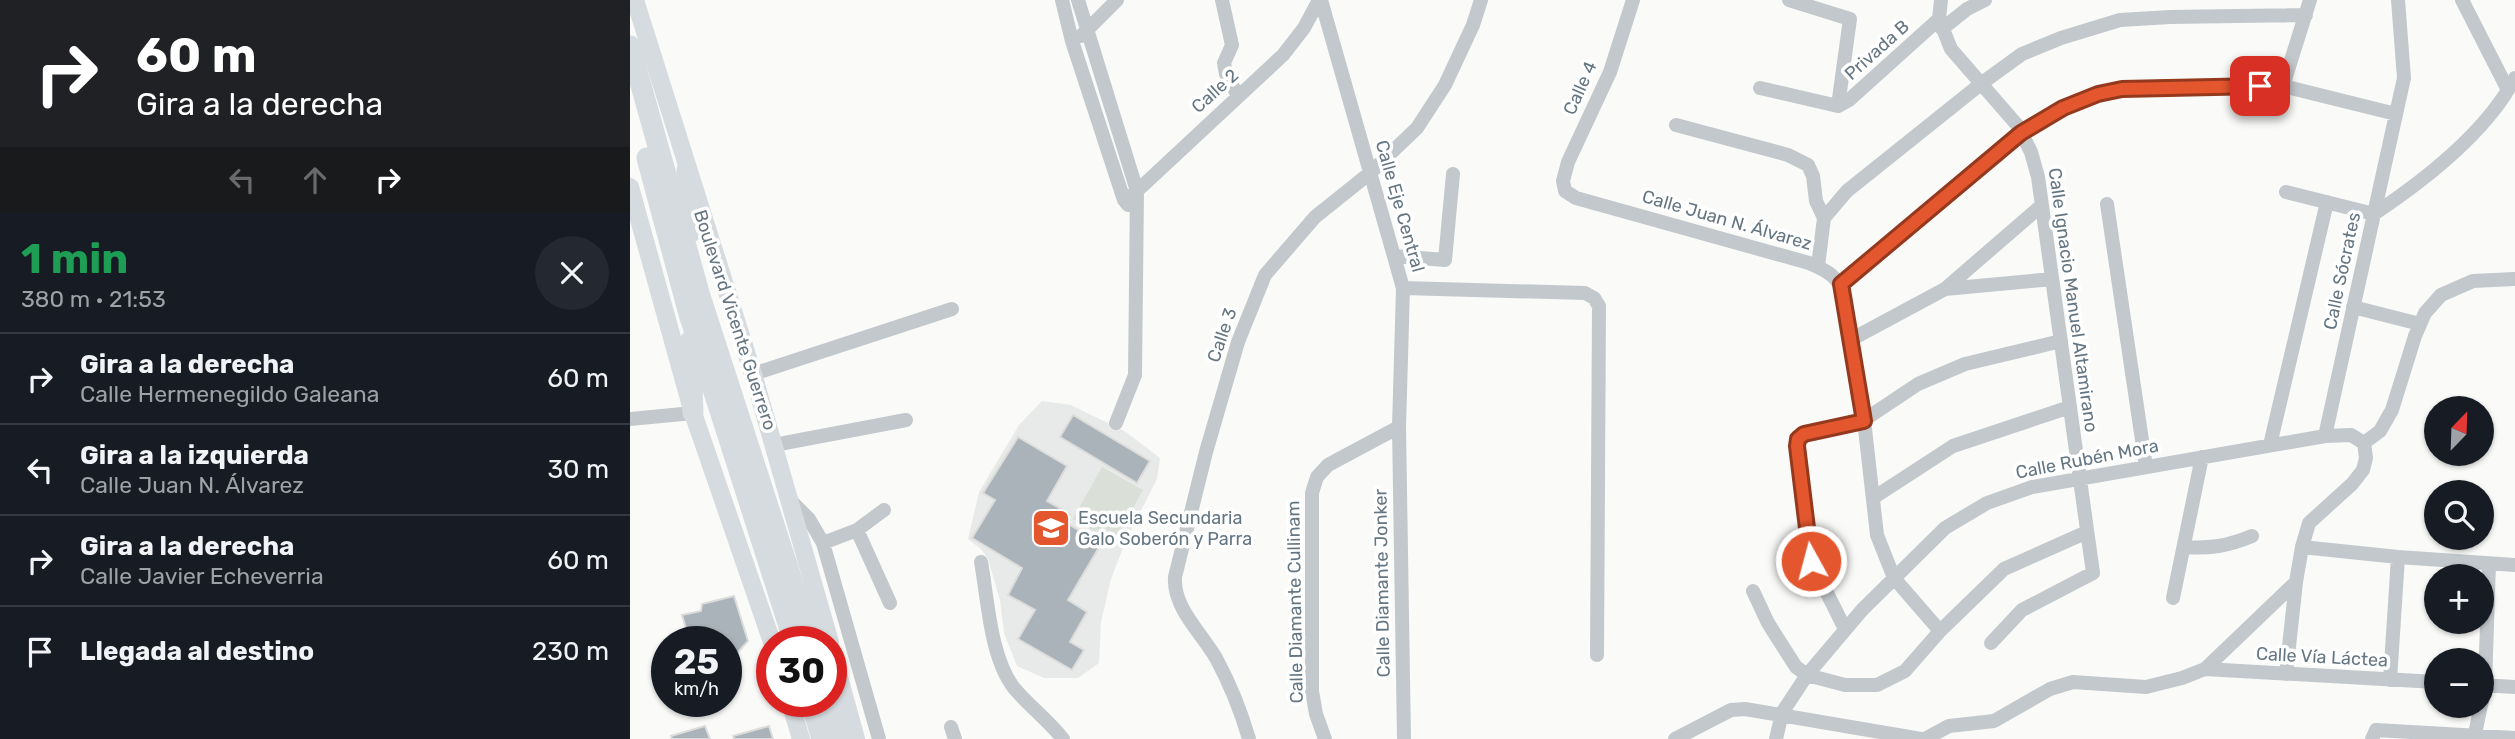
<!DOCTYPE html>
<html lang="es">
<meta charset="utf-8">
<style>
:root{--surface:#171b24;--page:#242831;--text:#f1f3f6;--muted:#9ea1a6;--line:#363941}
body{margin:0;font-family:Rubik,sans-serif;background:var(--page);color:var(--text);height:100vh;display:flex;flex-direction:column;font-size:26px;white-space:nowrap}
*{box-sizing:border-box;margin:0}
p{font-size:23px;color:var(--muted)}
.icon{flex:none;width:38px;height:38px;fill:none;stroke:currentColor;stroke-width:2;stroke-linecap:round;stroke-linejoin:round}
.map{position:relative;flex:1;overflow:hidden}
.side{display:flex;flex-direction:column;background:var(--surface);width:630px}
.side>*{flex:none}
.hud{background:#202124;color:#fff;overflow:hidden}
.needle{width:46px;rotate:23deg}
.tools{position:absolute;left:1794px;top:396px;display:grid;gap:14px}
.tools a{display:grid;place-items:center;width:70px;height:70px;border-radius:50%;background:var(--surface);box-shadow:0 2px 5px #0004;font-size:35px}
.speed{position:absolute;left:21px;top:626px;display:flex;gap:14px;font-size:35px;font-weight:700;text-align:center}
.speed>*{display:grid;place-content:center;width:91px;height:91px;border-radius:50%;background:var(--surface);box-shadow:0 2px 5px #0004;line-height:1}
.speed small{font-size:18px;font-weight:400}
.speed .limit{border:10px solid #d22;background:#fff;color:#111}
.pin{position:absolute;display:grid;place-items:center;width:60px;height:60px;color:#fff;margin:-30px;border-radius:14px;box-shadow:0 4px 10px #0006}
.me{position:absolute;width:77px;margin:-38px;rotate:353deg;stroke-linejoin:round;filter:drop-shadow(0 0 5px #0008)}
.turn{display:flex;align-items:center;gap:24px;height:147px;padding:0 21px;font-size:32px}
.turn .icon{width:91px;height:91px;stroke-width:2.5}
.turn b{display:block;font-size:49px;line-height:60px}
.lanes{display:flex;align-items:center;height:66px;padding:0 21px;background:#0003;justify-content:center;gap:35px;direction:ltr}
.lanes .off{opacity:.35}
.round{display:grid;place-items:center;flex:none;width:74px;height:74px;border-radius:37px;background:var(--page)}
.head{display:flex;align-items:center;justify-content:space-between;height:119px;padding:0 21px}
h1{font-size:42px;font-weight:700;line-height:52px;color:#1e9e55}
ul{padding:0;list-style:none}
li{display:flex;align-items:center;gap:21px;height:91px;padding:0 21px;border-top:2px solid var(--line)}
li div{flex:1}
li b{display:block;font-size:26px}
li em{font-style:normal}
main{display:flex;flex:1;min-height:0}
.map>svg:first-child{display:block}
.built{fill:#e8e9e9}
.green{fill:#dadfd7}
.building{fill:#aab3b9;stroke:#dcdcda;stroke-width:2}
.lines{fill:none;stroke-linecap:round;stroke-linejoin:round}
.minor{stroke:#c3c8cc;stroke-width:14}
.major{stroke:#d6dbdf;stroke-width:18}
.highway{stroke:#d6dbdf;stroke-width:21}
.route-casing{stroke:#94391e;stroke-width:18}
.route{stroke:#e4572e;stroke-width:12}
.labels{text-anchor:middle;stroke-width:7;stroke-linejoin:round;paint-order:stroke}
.street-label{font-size:18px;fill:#657683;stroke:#fff}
.poi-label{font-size:18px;fill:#657683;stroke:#fff;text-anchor:start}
</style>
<main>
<section class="side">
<div class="hud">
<div class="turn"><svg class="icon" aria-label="right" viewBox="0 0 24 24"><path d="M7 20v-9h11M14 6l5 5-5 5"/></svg><div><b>60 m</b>Gira a la derecha</div></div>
<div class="lanes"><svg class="icon off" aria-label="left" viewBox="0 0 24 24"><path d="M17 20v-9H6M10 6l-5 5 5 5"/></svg><svg class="icon off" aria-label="ahead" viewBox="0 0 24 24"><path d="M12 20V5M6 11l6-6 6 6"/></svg><svg class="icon" aria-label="right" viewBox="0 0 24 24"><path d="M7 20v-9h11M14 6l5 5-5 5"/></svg></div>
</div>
<div class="head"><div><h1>1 min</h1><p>380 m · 21:53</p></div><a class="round"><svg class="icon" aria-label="close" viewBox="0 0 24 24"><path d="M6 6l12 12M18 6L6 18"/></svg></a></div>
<ul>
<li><svg class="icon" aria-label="right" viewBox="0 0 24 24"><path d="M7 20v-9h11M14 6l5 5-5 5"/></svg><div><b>Gira a la derecha</b><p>Calle Hermenegildo Galeana</p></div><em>60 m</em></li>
<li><svg class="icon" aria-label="left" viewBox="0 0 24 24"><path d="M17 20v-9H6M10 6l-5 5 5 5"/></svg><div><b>Gira a la izquierda</b><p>Calle Juan N. Álvarez</p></div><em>30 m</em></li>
<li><svg class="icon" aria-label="right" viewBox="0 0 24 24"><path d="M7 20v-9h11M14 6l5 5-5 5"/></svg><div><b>Gira a la derecha</b><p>Calle Javier Echeverria</p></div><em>60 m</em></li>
<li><svg class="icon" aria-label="arrive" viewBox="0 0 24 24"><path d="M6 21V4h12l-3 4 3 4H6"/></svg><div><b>Llegada al destino</b></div><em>230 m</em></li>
</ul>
</section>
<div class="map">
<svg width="1885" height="739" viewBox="0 0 1885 739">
<rect width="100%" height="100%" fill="#fafaf8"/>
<path class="built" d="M412 401 441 405 496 432 530 458 527 479 496 540 481 579 471 622 469 663 448 678H414L387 666 374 633 370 600 358 559 352 550 338 539 349 492 389 425Z"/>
<path class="green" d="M472 467 513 490 484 542 443 519Z"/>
<path class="building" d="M443 415 520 461 507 483 430 437Z
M388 437 437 466 417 501 440 514 435 522 471 544 438 600 457 612 440 642 454 650 442 670 388 639 405 610 378 595 392 568 342 538 365 500 353 493Z
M104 596 118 641 108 652 96 655V642H60L52 615 71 611 72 604Z
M75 726 80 739H42L41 736Z
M139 726 143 739H104L103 736Z"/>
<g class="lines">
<path class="minor" d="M432 0 442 41 494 200 498 205
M448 0 507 191 505 375 486 423
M592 0 602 45 594 63 596 74 608 96
M691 0 773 288 769 427 774 739
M1003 0 980 72 938 162 933 181 935 191 946 198 1179 263C1198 271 1209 277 1214 296L1234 420 1247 535 1264 578 1310 631
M1159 0 1220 19 1208 106
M1311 0 1309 19 1321 49 1388 126 1401 152 1408 177 1463 573 1392 610 1361 643
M1832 0 1878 90
M1312 29 1337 9 1355 0
M451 36 487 0
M1653 86 1680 0
M1130 88 1208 106 1219 100 1309 19
M1046 125 1158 155 1178 165 1183 176 1186 201 1194 218
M1656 192 1744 214C1795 180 1856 133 1885 78
M494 200 507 191 653 55 674 28 689 0
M1477 204 1516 467
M764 256 815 260 823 174
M1188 266 1194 218 1217 191 1352 83 1392 54 1431 38 1490 20 1540 17 1676 15
M1211 284 1391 133 1433 108 1468 95 1492 89 1538 86H1653L1766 114
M773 288 955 293 964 298 969 306 967 655
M1315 289 1412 205
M1723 307 1790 324
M1222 339 1315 289 1422 279
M123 374 322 309
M0 419 63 413
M1695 436 1774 78 1768 0
M1734 443 1750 431 1762 410 1785 336 1795 313 1811 295 1843 281 1885 279
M144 445 276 420
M1640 445 1697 202
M1243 498 1323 446 1440 407
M161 501 179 519 193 543 249 739
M227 530 260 603
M193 543 227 530 254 510
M1554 547C1579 549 1598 546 1622 536
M1672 547 1768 557 1885 565
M351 562C358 600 360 657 384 688 399 706 418 720 433 739
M1123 591 1138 623 1166 667 1177 675 1215 685H1247L1275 671 1310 631 1374 569 1457 532
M1543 598 1572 457
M1215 629 1181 561 1167 446 1168 439 1174 434 1234 420 1288 384 1335 364 1431 341
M1575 669 1806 682
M1656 674 1666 582
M1760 680 1768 557
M1852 685 1885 687
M1852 702 1855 685 1859 564
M321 727 325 739
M619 739C611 711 600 684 586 658 571 632 543 608 545 577L576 452 608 342 635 275 685 217 740 173 787 128 815 85 843 25 851 0
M695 739 686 714 682 691V493L687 477 698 465 769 427
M1045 739 1101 710 1115 709 1291 739
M1146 739 1152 713 1177 675 1232 610 1315 528 1357 503 1402 487 1695 436 1721 435 1734 443
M1295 739 1319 726 1364 721 1420 689 1443 682 1516 687 1552 678 1575 669 1666 582 1672 547 1679 523 1722 484 1733 470 1736 458 1734 443
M1742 739 1746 730 1885 738
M1844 739 1851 705"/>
<path class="major" d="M5 0 123 374 200 642
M0 187 63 413 142 642
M201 648 226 739
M160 702 171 739"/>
<path class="highway" d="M0 46 70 296 182 642
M17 158 59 314 164 642
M57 170 63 231
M60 341 63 413
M181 702 192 739
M200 702 211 739"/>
</g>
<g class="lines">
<g class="route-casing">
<path id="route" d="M1181 561 1167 446 1168 439 1174 434 1234 421 1211 284 1391 133 1433 108 1468 94 1492 89 1630 86"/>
</g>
<use href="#route" class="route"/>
</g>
<defs>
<g id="school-square" transform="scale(2.0125)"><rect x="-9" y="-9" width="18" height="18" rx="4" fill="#e4572e" stroke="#fff"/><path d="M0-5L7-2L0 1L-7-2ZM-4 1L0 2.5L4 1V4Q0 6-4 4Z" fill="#fff"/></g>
</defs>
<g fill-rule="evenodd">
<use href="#school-square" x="421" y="528"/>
</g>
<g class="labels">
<g class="street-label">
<text transform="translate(1247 50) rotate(-42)" y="6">Privada B</text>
<text transform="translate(950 88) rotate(-66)" y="6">Calle 4</text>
<text transform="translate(585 91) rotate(-42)" y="6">Calle 2</text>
<text transform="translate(770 206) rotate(74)" y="6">Calle Eje Central</text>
<text transform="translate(1097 220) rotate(16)" y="6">Calle Juan N. Álvarez</text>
<text transform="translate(1712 271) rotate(-78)" y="6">Calle Sócrates</text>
<text transform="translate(1443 300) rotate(82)" y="6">Calle Ignacio Manuel Altamirano</text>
<text transform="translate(105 320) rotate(72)" y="6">Boulevard Vicente Guerrero</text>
<text transform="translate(592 335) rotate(-71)" y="6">Calle 3</text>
<text transform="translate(1457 459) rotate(-11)" y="6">Calle Rubén Mora</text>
<text transform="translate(752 583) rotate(-91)" y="6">Calle Diamante Jonker</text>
<text transform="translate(665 602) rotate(-91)" y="6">Calle Diamante Cullinam</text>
<text transform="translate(1692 657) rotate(3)" y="6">Calle Vía Láctea</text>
</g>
<g class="poi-label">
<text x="448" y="524">Escuela Secundaria<tspan x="448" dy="21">Galo Soberón y Parra</tspan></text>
</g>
</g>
</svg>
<div class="tools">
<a><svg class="needle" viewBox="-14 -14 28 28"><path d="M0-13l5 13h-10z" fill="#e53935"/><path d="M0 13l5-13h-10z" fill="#9ea1a6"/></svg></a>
<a><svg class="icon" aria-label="search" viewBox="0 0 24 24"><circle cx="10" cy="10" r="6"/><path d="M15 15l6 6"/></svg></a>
<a>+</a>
<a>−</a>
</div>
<div class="speed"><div>25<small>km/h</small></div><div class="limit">30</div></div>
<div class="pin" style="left:1630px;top:86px;background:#d93025"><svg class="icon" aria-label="arrive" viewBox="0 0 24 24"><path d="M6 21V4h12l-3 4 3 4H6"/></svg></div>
<svg class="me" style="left:1181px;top:561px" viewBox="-20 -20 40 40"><circle r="17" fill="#e4572e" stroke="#fff" stroke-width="3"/><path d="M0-11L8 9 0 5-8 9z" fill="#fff"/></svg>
</div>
</main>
